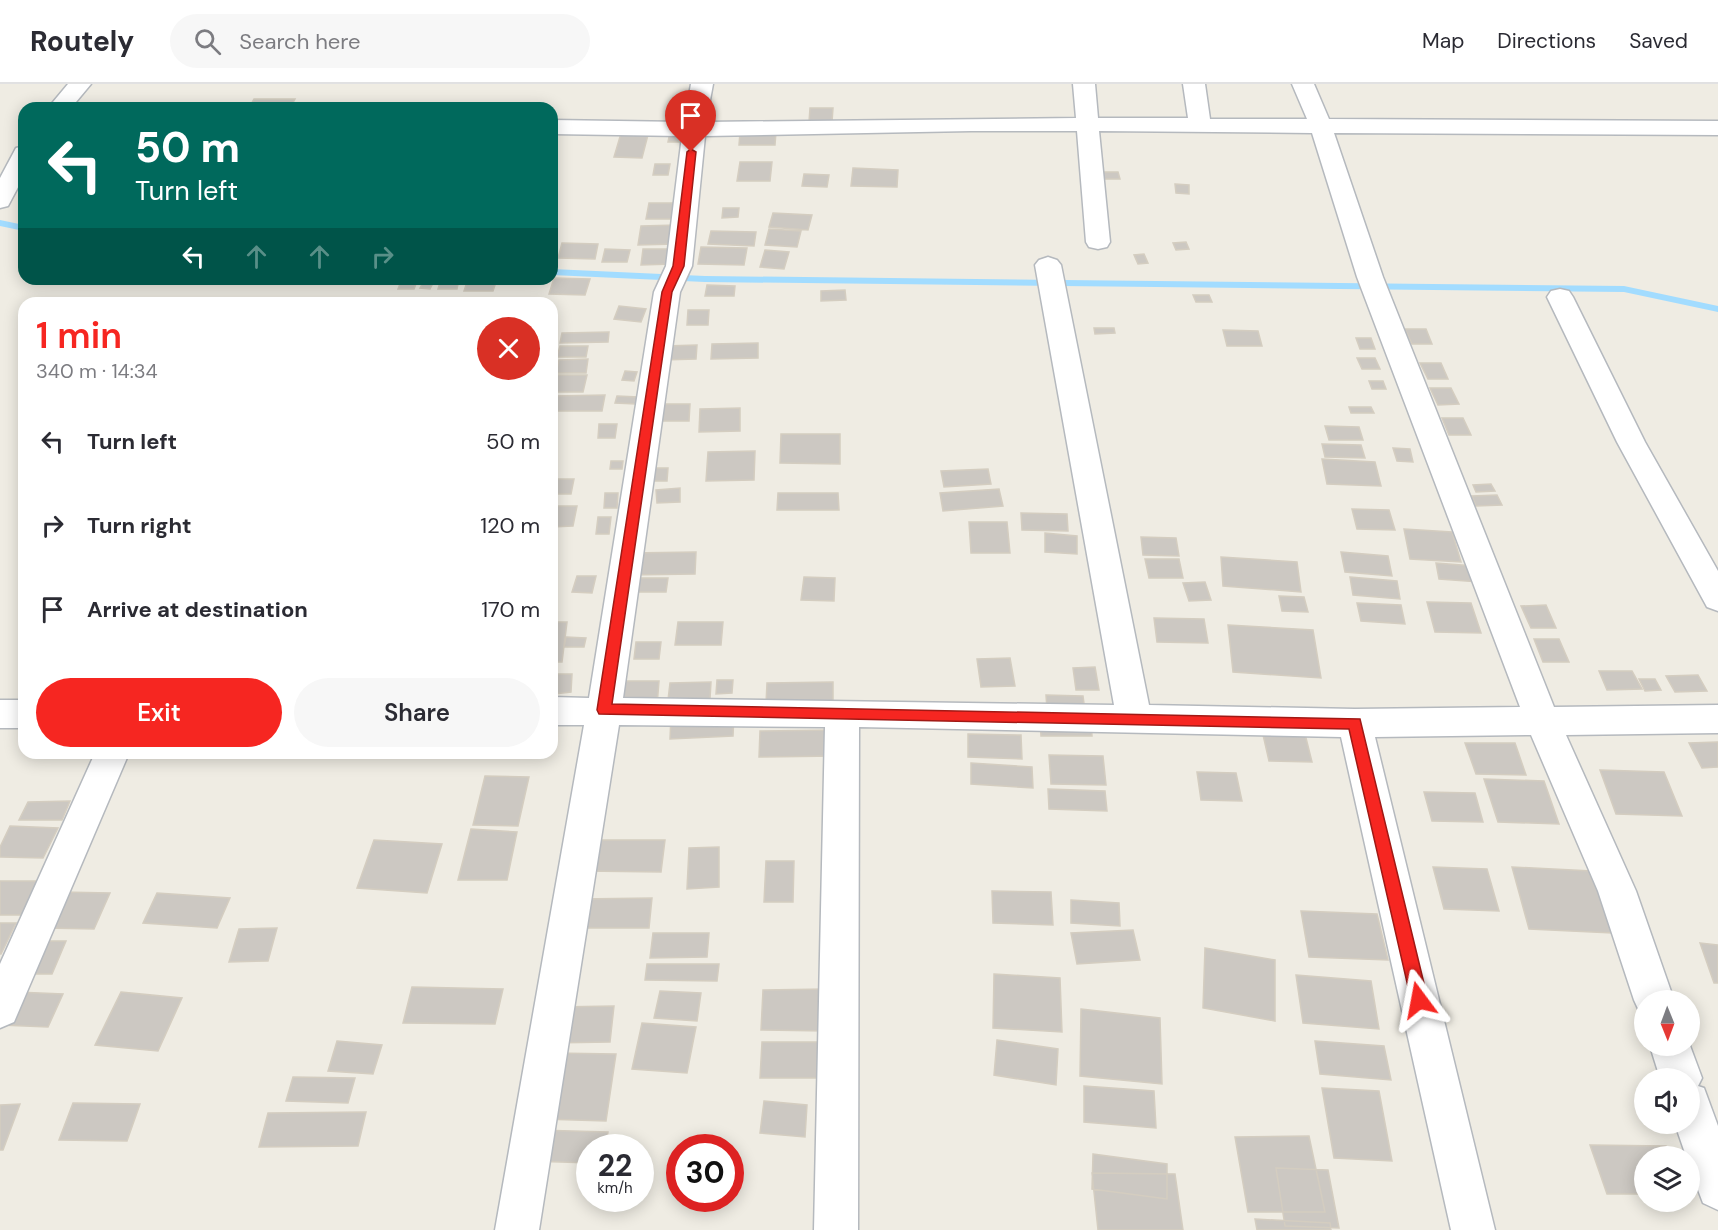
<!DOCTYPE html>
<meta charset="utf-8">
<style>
:root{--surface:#fff;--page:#f7f7f7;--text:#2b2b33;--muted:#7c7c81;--line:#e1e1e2;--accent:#f62621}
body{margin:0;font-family:"DM Sans",sans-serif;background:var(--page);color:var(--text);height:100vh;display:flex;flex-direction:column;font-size:22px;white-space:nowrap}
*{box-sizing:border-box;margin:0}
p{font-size:20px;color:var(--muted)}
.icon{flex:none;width:33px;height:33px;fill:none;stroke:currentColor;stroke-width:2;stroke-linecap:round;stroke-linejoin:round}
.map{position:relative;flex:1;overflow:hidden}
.sheet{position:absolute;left:18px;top:213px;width:540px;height:462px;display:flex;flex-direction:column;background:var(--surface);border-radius:18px;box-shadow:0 3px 15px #0003}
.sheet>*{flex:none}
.banner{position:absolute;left:18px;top:18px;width:540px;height:183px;border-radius:18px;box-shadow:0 3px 15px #0003;background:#00695c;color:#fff;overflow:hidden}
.needle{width:39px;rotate:179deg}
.controls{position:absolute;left:1634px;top:906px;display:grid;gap:12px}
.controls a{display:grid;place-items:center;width:66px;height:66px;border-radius:50%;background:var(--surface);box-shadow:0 3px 15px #0003;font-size:30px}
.speed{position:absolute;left:576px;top:1050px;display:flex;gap:12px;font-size:30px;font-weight:700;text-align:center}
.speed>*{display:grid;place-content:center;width:78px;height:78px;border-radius:50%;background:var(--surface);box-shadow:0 3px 15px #0003;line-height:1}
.speed small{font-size:15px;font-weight:400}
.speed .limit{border:9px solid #d22;background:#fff;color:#111}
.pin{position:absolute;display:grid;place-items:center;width:51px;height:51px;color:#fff;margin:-62px -26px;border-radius:50% 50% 50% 0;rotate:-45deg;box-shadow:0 0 6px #0007}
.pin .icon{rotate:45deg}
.me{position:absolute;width:66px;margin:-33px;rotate:347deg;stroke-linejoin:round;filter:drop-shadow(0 0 4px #0008)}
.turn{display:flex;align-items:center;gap:21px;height:126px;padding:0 18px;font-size:27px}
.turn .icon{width:78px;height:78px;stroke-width:2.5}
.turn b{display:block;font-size:42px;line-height:51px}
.lanes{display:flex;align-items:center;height:57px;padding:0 18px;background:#0003;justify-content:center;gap:30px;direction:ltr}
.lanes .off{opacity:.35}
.round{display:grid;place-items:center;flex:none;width:63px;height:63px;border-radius:32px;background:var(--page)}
.headline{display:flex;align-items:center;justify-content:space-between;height:102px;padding:0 18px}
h1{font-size:36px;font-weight:600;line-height:45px;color:var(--accent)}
.primary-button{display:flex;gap:12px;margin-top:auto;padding:12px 18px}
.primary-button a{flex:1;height:69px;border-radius:36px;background:var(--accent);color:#fff;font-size:24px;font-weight:600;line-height:69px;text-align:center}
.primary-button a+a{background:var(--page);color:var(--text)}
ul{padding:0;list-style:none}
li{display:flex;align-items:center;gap:18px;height:84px;padding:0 18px}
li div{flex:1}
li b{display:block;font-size:22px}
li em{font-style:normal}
header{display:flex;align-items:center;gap:36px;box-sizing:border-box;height:84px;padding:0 30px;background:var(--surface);border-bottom:2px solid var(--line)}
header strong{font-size:28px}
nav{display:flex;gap:33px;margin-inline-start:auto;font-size:21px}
.search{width:420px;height:54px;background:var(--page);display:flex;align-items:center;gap:15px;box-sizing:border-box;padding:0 21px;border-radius:33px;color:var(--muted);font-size:22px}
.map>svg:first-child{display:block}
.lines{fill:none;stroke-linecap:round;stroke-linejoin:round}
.stream{fill:#a2dcff;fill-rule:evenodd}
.building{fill:#ccc8c2;stroke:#d4cdc0;stroke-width:1.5}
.street-casing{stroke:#b5b9be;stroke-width:3}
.street{fill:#fff;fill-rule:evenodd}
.route{fill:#f62621;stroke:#a01915;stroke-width:1.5}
</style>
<header>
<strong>Routely</strong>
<div class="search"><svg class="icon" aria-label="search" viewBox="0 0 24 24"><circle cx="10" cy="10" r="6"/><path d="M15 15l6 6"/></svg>Search here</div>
<nav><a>Map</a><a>Directions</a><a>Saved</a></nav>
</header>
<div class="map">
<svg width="1718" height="1146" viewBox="0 0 1718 1146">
<rect width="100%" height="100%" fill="#efece3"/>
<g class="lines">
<path class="stream" d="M0 136 24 141V147L0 142Z
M552 185 705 192 1624 202 1718 222V228L1624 208 705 198 552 191Z"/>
</g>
<path class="building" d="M254 15H295L290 24H249Z
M325 19H350L348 24H322Z
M424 19H445L442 24H421Z
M810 24H833L832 38H809Z
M622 46 649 47 642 74 614 73Z
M689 47 688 58H668L670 48Z
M776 48 775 61H739L740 49Z
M740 78H772L770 97H737Z
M655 80H670L668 91H653Z
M853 84 898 86 897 103 851 102Z
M1103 88H1118L1120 95H1104Z
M804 90 829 91 827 103 802 102Z
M1175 100 1189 101V110L1176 109Z
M649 119H680L679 135H646Z
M723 124H739L738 133 722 134Z
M773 129 812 131 808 146 769 143Z
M677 141 675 160 638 161 641 142Z
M769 145 801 147 797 163 765 161Z
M711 147 756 148 754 162 708 160Z
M1186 158 1189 165 1176 166 1173 159Z
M562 159 598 160 595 175 558 174Z
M701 163 747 164 744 181 698 180Z
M605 165 630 166 627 178H602Z
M643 165H674L672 180 641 181Z
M765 166 789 168 784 185 760 183Z
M1144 170 1148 179 1138 180 1134 171Z
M554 194 590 195 585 211 549 210Z
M402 195H418L414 205H398Z
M425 195H435L430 205 420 204Z
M441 195H459L457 205H438Z
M468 195H497L493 207H464Z
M707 201 735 202 734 212H705Z
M845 206 846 216 821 217V207Z
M1193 211H1209L1212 218H1196Z
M619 222 646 225 641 238 614 235Z
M688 226H709L708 241H687Z
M1094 244H1114L1115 249 1095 250Z
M1405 245H1426L1432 260H1412Z
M1223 246 1258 247 1262 262H1227Z
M609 248 608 258 560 259 562 249Z
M1356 254H1371L1375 265H1360Z
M758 259V274L711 275 712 260Z
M697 261 696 275 663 276 664 262Z
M560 262H588L586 273H557Z
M1357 274H1375L1380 285H1362Z
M588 275 586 289H556L559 276Z
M1420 279H1441L1448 295H1428Z
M625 287 637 288 634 297 622 296Z
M556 291H587L583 308H553Z
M1369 297H1383L1386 305H1372Z
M1430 304H1451L1459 320 1438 321Z
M605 311 602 327H552L553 312Z
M617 312 638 313 636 320 615 319Z
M662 320H690L689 337H660Z
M1349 323H1371L1374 329H1351Z
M740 324V347L699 348 700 325Z
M1442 334H1463L1471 351H1449Z
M599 340H617L615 354H598Z
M1325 342 1359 343 1363 356H1329Z
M781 350H840V380L780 379Z
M1322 360 1361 361 1365 374 1325 373Z
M1393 364 1410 365 1413 378 1397 377Z
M755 367 754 396 706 397 708 368Z
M1322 375 1375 378 1381 402 1327 400Z
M611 377H623L622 385H610Z
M650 384H668L667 397H649Z
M988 385 991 400 944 403 941 387Z
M552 395H574L571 410H552Z
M1491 400 1495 407 1476 408 1473 401Z
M680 404V418L657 419 656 406Z
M999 405 1003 422 943 427 940 409Z
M605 409H618L617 424H604Z
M778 409H838L839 426H777Z
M1497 411 1502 421 1476 422 1472 412Z
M552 422H577L573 442 552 443Z
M1352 425 1389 426 1395 446 1357 445Z
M1021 429 1067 430 1068 447 1022 446Z
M598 433H611L609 450H596Z
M969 438H1007L1010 469H971Z
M1404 445 1452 448 1461 478 1410 475Z
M1045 449 1077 452V470L1045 468Z
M1141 453 1176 454 1179 472 1143 471Z
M696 468 695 490 628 491 630 469Z
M1341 468 1388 472 1392 492 1345 488Z
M1221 473 1297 478 1301 508 1223 502Z
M1145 475H1179L1183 494H1149Z
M1436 479 1474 482 1479 498 1439 495Z
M577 492H596L592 509 572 508Z
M804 493 835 494 834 517 801 516Z
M1350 493 1397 497 1400 515 1353 511Z
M640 494H668L666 508H638Z
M1205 498 1211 516 1189 517 1183 499Z
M1279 512 1304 513 1308 528 1282 527Z
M1427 518 1471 519 1481 549 1435 548Z
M1357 519 1401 521 1405 540 1361 537Z
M1546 521 1556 544H1531L1521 522Z
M1154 534 1204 535 1208 559 1157 558Z
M552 538H567L562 578H552Z
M678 538H723L721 561H675Z
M1228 541 1313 546 1321 594 1233 588Z
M566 553 586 554 584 563H564Z
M1534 555H1559L1569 578H1543Z
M636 558H661L659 575H634Z
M1010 574 1015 602 981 603 977 575Z
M1095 583 1099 606H1076L1073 584Z
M1599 587H1632L1642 605 1607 606Z
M557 590H572L571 608 555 610Z
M1698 591 1707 607 1675 608 1666 592Z
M1639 595H1655L1661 606 1645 607Z
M717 596H733L732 609 716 610Z
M610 597H659L657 622H607Z
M711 598 710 615 668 616 670 599Z
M833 598V619L766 620 767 599Z
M1046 611 1083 612 1085 627 1047 625Z
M734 630 733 652 670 655 671 632Z
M1040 639H1091L1092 652H1041Z
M1261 642H1303L1312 678 1269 677Z
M835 646 836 672 759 673 760 647Z
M968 650 1021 651 1022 675 968 673Z
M1718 658V683L1702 684 1689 659Z
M1465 659H1515L1526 691 1476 690Z
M493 669H523L522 673H492Z
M1049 671 1103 672 1106 701 1051 700Z
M971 679 1032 683 1033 704 971 700Z
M1600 686 1664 688 1682 732 1616 730Z
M1197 688 1236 689 1242 717 1201 716Z
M485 692 529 693 518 742 473 741Z
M1484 695 1544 697 1559 740 1498 738Z
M1048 705 1105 707 1107 727 1049 725Z
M1424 708 1475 709 1483 738 1432 737Z
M70 717 62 736H19L28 718Z
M10 742 58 744 43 774 0 773V763Z
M471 745 517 748 507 796H458Z
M374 756 442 760 427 809 357 804Z
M588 756H665L661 788 584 787Z
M719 763V803L687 805 689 764Z
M766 777H794L793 818H764Z
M1433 783 1487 785 1499 827 1444 825Z
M1512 783 1592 787 1612 849 1529 845Z
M0 797H41L26 831H0Z
M992 807 1051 808 1053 841 993 839Z
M61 808 110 809 94 845 45 844Z
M157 809 230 814 217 844 143 839Z
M652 814 649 844H574L579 815Z
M1071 816 1119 819 1120 842 1071 839Z
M1301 827 1377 830 1388 876 1309 873Z
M0 839H16L1 870H0Z
M277 844 268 877 229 878 239 845Z
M1133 846 1140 876 1077 880 1071 849Z
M653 849H709L707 873 650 874Z
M36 857H66L52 890H22Z
M1700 859 1718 861V899H1714Z
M1205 864 1275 876V937L1203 924Z
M647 880H719L717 897 645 896Z
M994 890 1060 894 1062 948 993 944Z
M1296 891 1371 897 1379 945 1303 939Z
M412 903 503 905 495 940 403 939Z
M826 905 825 947 761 946 763 906Z
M660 907 701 909 697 937 654 934Z
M16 908 63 910 48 943 1 941Z
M121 908 182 914 158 967 95 961Z
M614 922 610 958 551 959 556 923Z
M1081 925 1160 934 1162 1000 1080 992Z
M642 939 696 943 687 989 632 985Z
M997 956 1058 965 1056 1001 994 991Z
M337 957 382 961 373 990 328 987Z
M1315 957 1384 962 1391 996 1320 990Z
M762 958H824V994H760Z
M552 969 616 970 606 1037 542 1035Z
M293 993 355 994 348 1019 286 1017Z
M1084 1002 1154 1007 1156 1044 1084 1038Z
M1322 1004 1379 1007 1392 1077 1334 1074Z
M764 1017 807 1021 805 1053 760 1049Z
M73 1019 140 1020 127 1057 59 1056Z
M20 1020 3 1066H0V1021Z
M366 1028 358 1062 259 1063 268 1029Z
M536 1046 608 1048 605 1064H590V1079L530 1077Z
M1309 1052 1325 1128H1248L1235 1053Z
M1590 1061 1666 1062 1670 1072H1644V1110H1607Z
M1093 1070 1167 1080V1115L1092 1105Z
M1276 1084 1328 1086 1339 1144 1285 1142Z
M1092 1089 1175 1090 1183 1146H1098Z
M1255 1135 1330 1139 1331 1146H1257Z"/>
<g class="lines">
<g class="street-casing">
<path id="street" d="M68 0H91L71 24H48Z
M691 0H713L706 38 1076 34 1073 0H1095L1098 34H1188L1183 0H1205L1210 35H1307L1292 0H1314L1329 35 1718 37V51L1334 49 1383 193 1554 623 1718 621V649L1566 651 1636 807 1674 916H1644V931L1640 929 1634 916 1598 807 1531 651 1375 653 1495 1146H1451L1341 653 859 643 858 1146H814L825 643 619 641 539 1146H495L584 641H552V613L589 614 654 208 666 182 682 52 552 50V36L684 38ZM971 47H1077L1086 158 1089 163 1098 165 1107 163 1110 158 1099 47 1312 49 1357 193 1520 623 1355 625 1149 621 1061 181 1057 176 1048 173 1039 176 1035 181 1114 621 623 614 680 208 692 182 705 52Z
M24 62V92L8 122 0 124V94L16 64Z
M1560 205 1569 207 1573 213 1645 358 1718 487V527L1707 523 1617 358 1547 213 1551 207Z
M0 616H24V644H0Z
M95 669H129L14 938 0 944V880Z
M1689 959 1702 994 1698 1002 1704 1004 1718 1042V1126L1703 1119 1689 1082V1072H1686L1675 1040H1689V994H1660L1650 962H1689Z"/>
</g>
<use href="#street" class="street"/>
</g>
<path class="route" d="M691 65 696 68 684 182 672 208 612 620 1360 635 1428 916 1425 921 1419 924 1414 921 1411 916 1349 645 599 630 597 626 662 208 673 182 687 68Z"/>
</svg>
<div class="controls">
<a><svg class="needle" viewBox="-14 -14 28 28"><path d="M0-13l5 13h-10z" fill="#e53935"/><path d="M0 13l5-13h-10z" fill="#7c7c81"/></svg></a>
<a><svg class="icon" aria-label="sound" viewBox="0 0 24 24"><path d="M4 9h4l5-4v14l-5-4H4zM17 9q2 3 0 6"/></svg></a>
<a><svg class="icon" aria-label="layers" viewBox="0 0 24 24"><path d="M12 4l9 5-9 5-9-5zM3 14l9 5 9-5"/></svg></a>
</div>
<div class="speed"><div>22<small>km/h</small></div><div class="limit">30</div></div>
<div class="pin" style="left:691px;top:68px;background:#d93025"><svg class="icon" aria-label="arrive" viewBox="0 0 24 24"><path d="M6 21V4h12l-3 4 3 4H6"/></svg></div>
<svg class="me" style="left:1419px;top:916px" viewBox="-20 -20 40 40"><path d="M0-17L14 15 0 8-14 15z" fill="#f62621" stroke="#fff" stroke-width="4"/></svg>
<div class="banner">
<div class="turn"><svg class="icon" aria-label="left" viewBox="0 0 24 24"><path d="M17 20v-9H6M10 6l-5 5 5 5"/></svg><div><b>50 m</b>Turn left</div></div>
<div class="lanes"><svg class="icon" aria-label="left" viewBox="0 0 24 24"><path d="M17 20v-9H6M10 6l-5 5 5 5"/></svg><svg class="icon off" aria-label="ahead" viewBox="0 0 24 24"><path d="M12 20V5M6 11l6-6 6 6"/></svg><svg class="icon off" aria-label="ahead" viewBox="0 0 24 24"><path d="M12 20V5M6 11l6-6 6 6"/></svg><svg class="icon off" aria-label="right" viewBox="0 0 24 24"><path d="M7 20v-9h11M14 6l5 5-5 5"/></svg></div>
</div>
<section class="sheet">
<div class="headline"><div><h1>1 min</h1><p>340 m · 14:34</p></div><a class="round" style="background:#d93025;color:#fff"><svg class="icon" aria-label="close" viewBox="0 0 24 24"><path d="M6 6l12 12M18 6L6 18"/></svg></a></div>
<ul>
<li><svg class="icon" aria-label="left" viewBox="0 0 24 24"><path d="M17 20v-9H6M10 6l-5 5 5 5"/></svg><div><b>Turn left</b></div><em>50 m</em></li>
<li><svg class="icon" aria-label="right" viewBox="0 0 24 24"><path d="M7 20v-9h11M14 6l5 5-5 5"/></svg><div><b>Turn right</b></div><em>120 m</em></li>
<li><svg class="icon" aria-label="arrive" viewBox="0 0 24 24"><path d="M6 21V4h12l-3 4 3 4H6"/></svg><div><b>Arrive at destination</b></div><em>170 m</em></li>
</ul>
<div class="primary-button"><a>Exit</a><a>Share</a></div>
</section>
</div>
